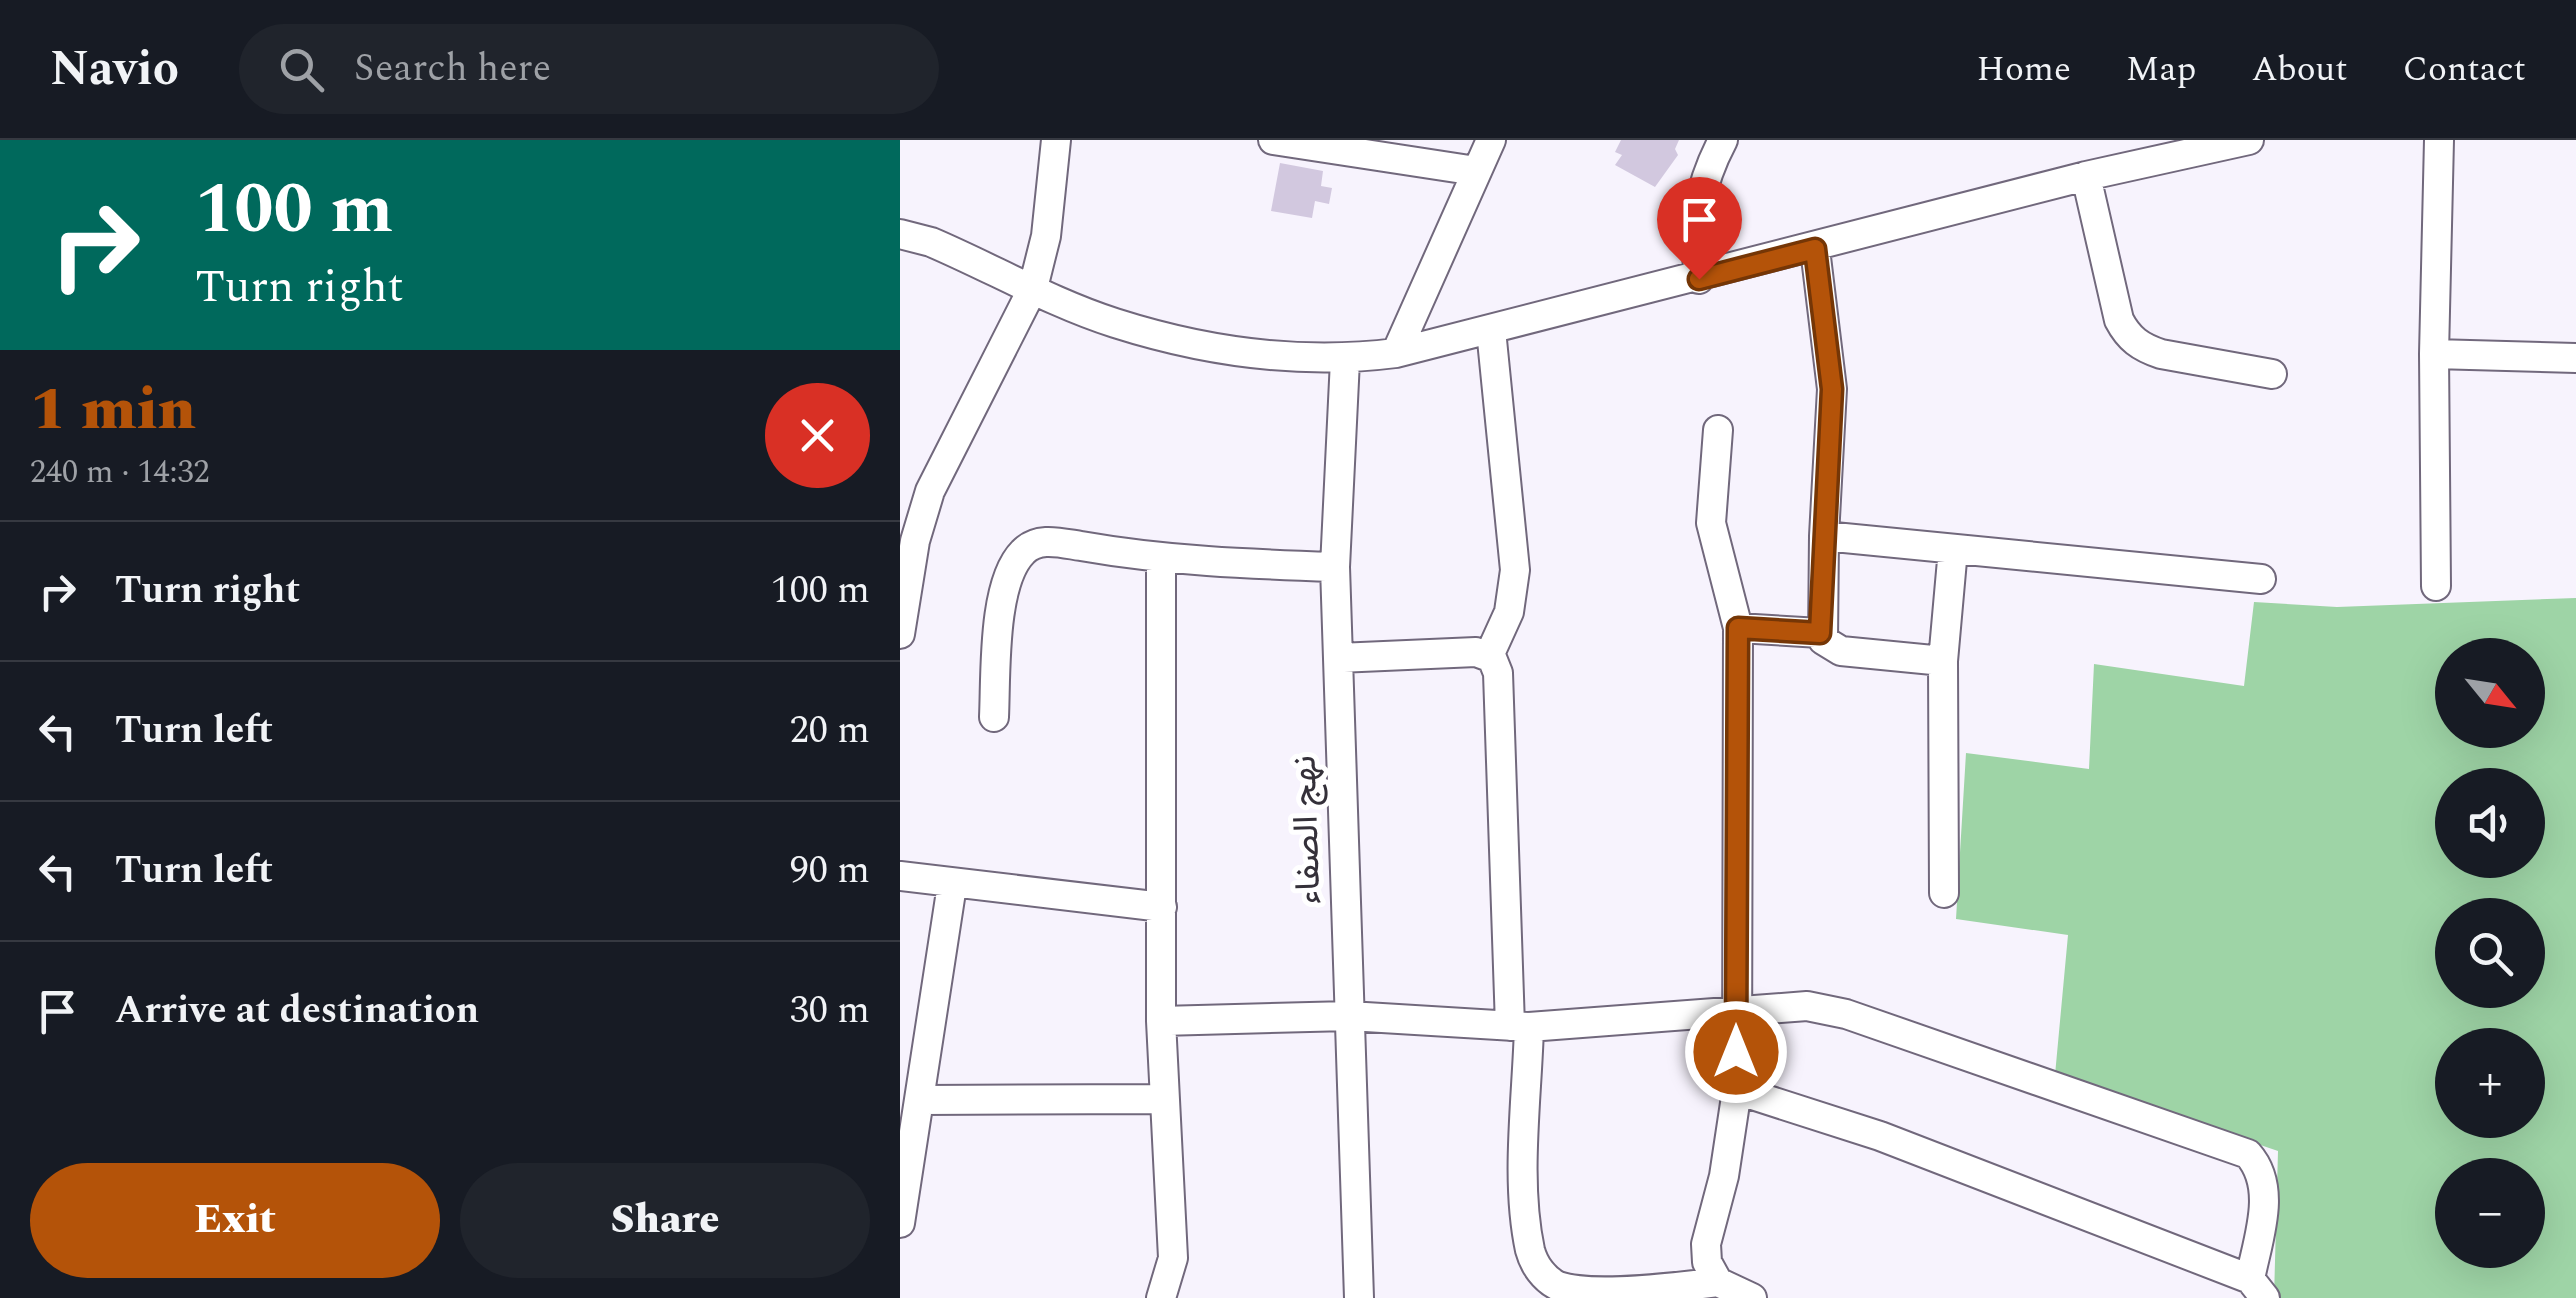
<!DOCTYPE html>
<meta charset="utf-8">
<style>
:root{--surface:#171b24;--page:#20242c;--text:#f1f3f6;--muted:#9ea1a6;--line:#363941;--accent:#b45309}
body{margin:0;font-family:Spectral,Vazirmatn,serif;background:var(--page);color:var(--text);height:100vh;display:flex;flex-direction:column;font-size:38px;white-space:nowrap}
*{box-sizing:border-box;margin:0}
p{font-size:32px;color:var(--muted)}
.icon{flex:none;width:55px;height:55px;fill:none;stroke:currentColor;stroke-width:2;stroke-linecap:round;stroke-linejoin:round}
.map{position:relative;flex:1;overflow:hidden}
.side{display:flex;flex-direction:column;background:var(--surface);width:900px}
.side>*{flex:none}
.hud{background:#00695c;color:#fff;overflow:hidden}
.needle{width:65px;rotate:120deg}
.fabs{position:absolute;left:1535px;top:498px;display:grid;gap:20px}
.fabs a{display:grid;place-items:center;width:110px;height:110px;border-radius:50%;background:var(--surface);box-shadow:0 10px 40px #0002;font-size:50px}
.pin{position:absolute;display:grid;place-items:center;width:85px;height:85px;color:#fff;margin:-102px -42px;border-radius:50% 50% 50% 0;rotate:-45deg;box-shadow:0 0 10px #0007}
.pin .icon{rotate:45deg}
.me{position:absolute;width:110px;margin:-55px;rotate:0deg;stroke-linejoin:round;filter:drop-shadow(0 0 8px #0008)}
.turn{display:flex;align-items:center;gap:35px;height:210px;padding:0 30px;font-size:45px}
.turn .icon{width:130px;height:130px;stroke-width:2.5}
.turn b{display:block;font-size:70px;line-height:85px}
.round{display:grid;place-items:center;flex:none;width:105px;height:105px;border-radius:52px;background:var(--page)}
.head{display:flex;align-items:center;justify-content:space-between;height:170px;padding:0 30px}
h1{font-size:60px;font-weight:800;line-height:75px;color:var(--accent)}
.primary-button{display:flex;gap:20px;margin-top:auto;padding:20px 30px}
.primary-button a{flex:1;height:115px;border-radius:60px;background:var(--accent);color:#fff;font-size:40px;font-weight:800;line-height:115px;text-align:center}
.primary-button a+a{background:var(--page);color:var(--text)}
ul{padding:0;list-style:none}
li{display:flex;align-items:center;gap:30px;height:140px;padding:0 30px;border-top:2px solid var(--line)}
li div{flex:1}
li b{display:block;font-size:38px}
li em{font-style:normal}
header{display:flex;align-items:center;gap:60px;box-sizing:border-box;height:140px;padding:0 50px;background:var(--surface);border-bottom:2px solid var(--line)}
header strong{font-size:48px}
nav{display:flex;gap:55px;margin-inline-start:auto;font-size:35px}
.search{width:700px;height:90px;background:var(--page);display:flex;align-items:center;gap:25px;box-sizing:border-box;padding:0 35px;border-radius:55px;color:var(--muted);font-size:38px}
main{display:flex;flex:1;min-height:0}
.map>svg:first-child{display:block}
.green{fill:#9ed4a6;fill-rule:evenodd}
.building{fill:#d2c8df}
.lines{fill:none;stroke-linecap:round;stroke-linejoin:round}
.minor-casing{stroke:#71687c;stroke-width:32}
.minor{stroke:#fff;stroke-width:28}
.route-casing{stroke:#753606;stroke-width:25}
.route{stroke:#b45309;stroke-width:18}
.labels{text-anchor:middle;stroke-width:10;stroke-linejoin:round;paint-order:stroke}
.street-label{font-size:35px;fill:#343039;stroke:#fff}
</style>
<header>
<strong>Navio</strong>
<div class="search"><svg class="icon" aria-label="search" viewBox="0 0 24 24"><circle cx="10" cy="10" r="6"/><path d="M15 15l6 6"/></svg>Search here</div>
<nav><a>Home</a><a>Map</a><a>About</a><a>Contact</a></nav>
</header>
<main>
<section class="side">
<div class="hud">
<div class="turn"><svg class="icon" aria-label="right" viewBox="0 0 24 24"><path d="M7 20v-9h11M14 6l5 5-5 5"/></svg><div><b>100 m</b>Turn right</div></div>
</div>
<div class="head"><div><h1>1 min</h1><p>240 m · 14:32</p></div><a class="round" style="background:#d93025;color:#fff"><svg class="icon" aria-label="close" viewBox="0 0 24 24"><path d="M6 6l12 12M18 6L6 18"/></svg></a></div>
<ul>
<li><svg class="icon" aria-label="right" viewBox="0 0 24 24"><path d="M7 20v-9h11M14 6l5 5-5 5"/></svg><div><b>Turn right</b></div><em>100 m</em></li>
<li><svg class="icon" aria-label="left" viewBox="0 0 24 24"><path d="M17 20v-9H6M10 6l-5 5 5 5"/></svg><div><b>Turn left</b></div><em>20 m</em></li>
<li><svg class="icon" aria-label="left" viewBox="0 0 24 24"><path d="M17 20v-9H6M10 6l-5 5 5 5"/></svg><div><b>Turn left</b></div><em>90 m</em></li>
<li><svg class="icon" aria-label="arrive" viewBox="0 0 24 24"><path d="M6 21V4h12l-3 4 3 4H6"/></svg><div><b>Arrive at destination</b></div><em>30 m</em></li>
</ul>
<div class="primary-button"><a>Exit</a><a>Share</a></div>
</section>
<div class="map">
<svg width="1676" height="1158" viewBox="0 0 1676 1158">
<rect width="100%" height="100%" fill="#f7f3fd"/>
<path class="green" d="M1676 458V1158H1374L1378 1011 1155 935 1168 795 1056 779 1066 613 1189 629 1194 524 1344 546 1354 462 1437 467ZM1552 515H1628V590H1552ZM1552 645H1628V720H1552ZM1552 775H1628V850H1552ZM1552 905H1628V980H1552ZM1552 1035H1628V1110H1552Z"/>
<path class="building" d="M721 0H779L775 9 778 15 755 47 715 25 722 15 715 12Z
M380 23 423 31 421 46 432 48 429 64 415 61 412 78 371 71Z"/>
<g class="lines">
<g class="minor-casing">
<path id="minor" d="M373 0 576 31
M1186 36 1219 180C1229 199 1240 207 1261 214L1372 234
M0 94 31 102C92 128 152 163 215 183 306 212 401 225 496 213L1186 36 1349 0
M915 109 932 249 924 396 1361 439
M799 139C793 86 798 47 823 0
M496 213 591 0
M1534 214 1676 218
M445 220 435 427 459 1158
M818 290 811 383 838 488
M924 396 923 500 941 511 1043 521
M1536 446 1534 214 1539 0
M0 494 15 401 30 351 133 148 146 96 156 0
M589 516 609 472 615 430 591 190
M438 518 576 512 592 518 598 533 610 886
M94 577C96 535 92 443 123 412 138 396 161 403 181 406 266 421 349 424 435 427
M0 736 262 767
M1044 753 1043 521 1053 409
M261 881 449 876 629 887 907 866 946 874 1348 1014C1378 1048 1358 1098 1350 1139L1365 1158
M629 887C627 959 615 1040 630 1110 634 1125 644 1139 658 1146 693 1158 779 1147 818 1142
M837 950 980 996 1350 1139
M22 960 265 959
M0 1083 52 745
M261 1158 273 1118 261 881V420
M852 1158 818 1142 807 1122 806 1104 824 1036 837 950 838 488 920 493"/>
</g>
<use href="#minor" class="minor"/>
</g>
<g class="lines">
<g class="route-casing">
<path id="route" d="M799 139 915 109 932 249 920 493 838 488 836 912"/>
</g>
<use href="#route" class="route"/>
</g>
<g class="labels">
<g class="street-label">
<text transform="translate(405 690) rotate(-92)" y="12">نهج الصفاء</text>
</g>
</g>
</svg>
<div class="fabs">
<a><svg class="needle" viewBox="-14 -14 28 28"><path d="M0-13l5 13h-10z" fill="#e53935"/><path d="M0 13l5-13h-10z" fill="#9ea1a6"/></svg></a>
<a><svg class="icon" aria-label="sound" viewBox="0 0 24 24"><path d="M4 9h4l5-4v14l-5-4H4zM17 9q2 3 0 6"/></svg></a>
<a><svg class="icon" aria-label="search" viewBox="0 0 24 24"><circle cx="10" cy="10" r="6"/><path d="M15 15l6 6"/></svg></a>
<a>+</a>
<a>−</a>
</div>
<div class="pin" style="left:799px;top:139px;background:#d93025"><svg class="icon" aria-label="arrive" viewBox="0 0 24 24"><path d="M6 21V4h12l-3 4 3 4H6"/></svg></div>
<svg class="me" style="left:836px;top:912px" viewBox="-20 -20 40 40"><circle r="17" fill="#b45309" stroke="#fff" stroke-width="3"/><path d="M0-11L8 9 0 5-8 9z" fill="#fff"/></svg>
</div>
</main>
